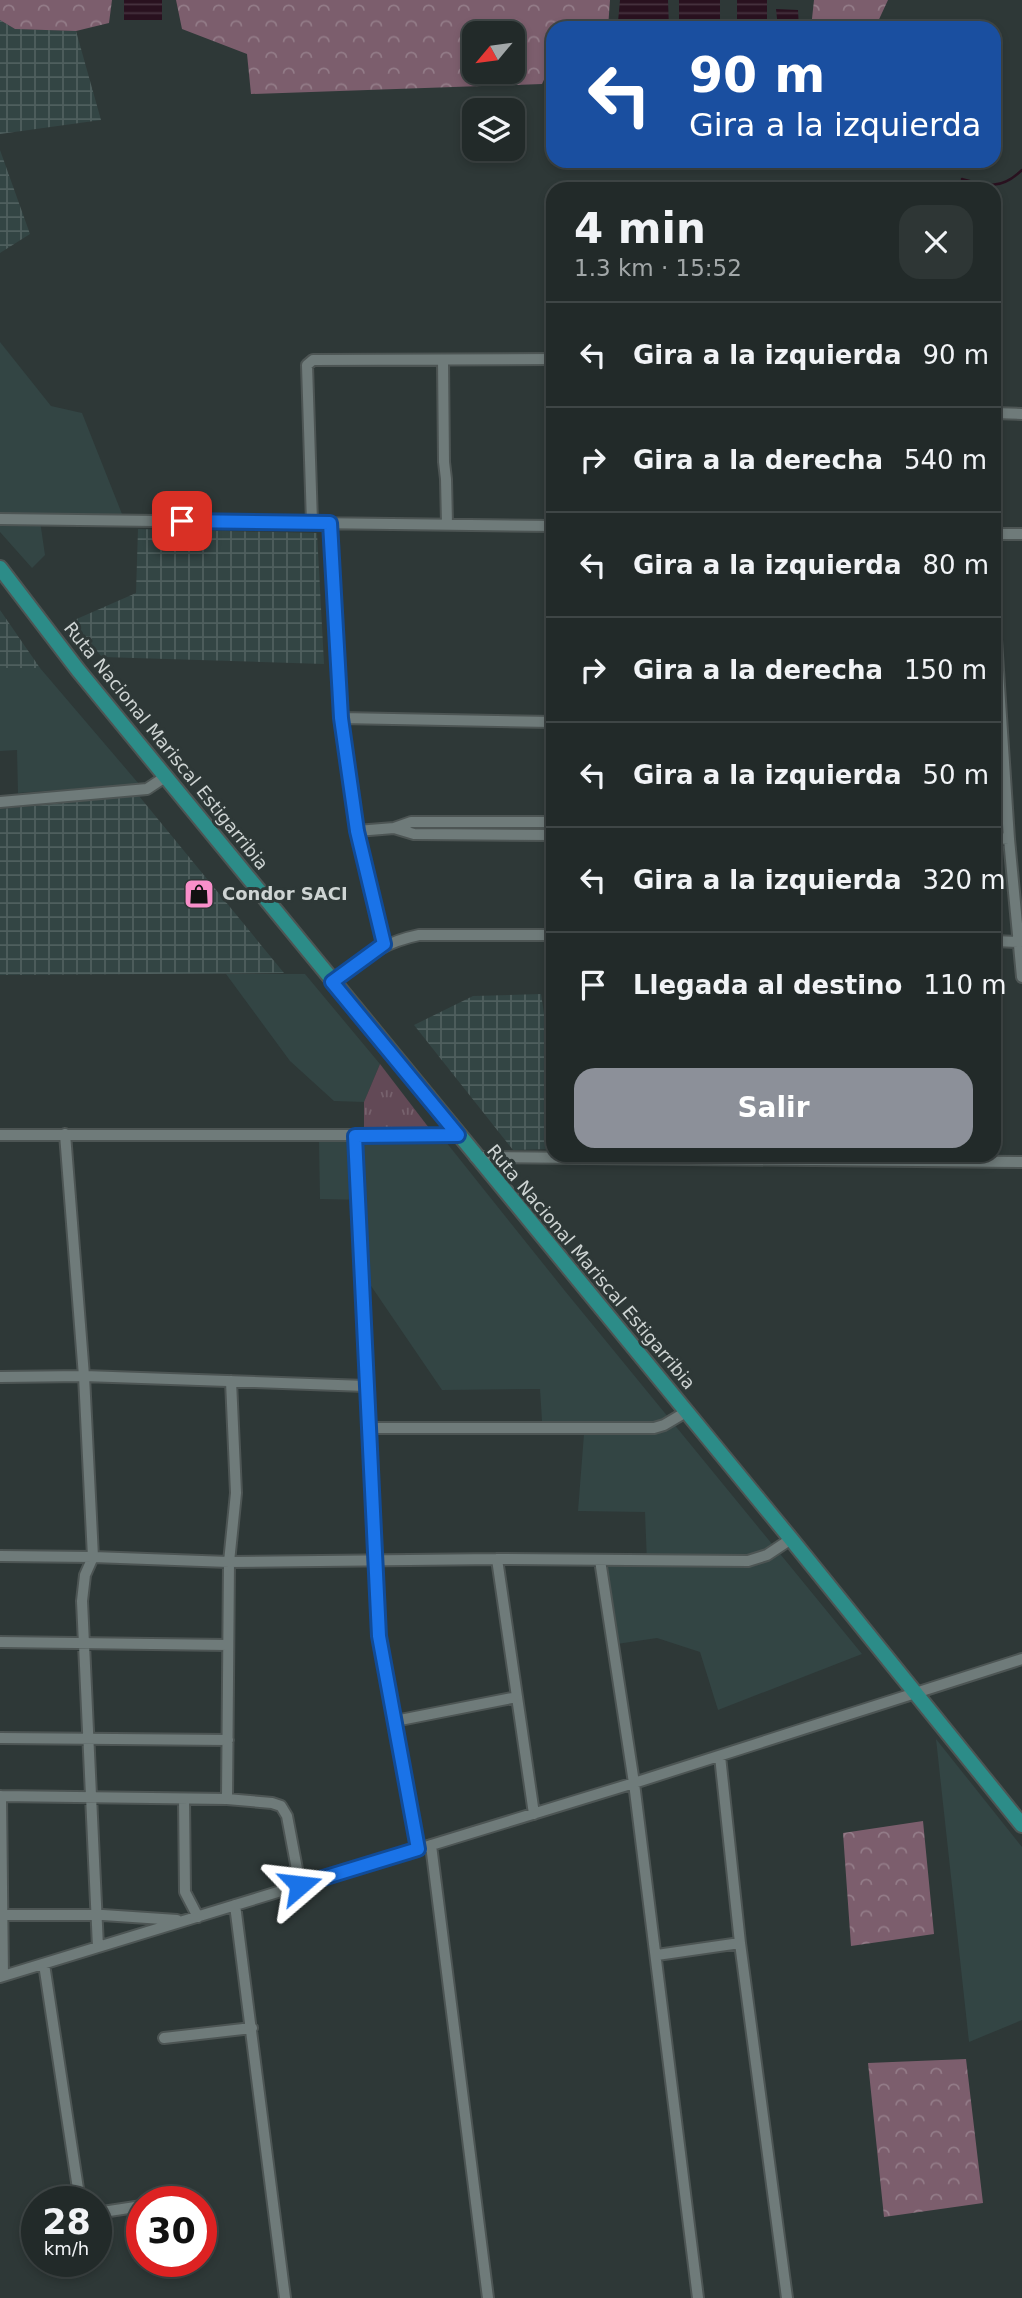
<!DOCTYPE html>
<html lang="es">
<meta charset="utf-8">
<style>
:root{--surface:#222a29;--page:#2e3635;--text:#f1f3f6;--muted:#a2a7a8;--line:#3f4646;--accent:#8c9099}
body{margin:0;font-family:"DejaVu Sans",sans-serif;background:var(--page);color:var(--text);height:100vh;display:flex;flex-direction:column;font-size:26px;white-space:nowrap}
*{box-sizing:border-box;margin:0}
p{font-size:23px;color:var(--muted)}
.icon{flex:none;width:38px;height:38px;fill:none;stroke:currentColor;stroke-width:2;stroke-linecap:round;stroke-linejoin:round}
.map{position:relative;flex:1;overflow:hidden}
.side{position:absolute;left:546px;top:182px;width:455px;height:980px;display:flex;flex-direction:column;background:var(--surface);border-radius:21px;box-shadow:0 4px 10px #0003,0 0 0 2px var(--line)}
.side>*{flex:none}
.top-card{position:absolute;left:546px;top:21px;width:455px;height:147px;border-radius:21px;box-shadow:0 4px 10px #0003,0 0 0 2px var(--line);background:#1a4fa0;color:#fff;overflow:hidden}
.needle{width:46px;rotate:241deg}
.controls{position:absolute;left:462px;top:21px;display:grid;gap:14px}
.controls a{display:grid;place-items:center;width:63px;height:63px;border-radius:14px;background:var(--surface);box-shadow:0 4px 10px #0003,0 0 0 2px var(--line);font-size:35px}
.speed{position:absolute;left:21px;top:2186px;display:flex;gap:14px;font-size:35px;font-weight:700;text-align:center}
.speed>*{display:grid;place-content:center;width:91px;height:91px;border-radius:50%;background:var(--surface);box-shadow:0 4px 10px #0003,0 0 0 2px var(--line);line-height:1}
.speed small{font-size:18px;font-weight:400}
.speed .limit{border:10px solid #d22;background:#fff;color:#111}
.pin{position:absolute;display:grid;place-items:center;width:60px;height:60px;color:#fff;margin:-30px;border-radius:14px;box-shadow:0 4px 10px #0006}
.me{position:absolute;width:77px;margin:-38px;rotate:73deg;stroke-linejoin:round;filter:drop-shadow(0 0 5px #0008)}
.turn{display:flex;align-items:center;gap:24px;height:147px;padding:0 28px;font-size:32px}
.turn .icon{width:91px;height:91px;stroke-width:2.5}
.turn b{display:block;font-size:49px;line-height:60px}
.round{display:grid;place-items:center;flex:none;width:74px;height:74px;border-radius:21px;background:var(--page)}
.headline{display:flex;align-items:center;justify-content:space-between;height:119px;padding:0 28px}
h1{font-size:42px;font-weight:700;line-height:52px}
.cta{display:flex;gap:14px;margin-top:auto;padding:14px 28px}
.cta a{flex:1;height:80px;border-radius:21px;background:var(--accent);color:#fff;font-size:28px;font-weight:700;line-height:80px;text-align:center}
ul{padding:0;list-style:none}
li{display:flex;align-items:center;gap:21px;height:105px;padding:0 28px;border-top:2px solid var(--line)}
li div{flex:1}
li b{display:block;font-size:26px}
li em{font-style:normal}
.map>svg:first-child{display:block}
.built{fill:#334544}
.industrial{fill:url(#industrial-grid)}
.forest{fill:url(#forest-crowns);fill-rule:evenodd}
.park{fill:url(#park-tufts)}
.water{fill:url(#water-rules)}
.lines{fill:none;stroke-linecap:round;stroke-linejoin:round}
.stream{stroke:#29111f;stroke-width:2.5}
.minor-casing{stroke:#4d5554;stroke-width:14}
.major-casing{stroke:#4d5554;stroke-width:18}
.minor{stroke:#6f7b7a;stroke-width:10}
.major{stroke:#2c8c88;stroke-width:14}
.route-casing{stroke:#114b97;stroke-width:18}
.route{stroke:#1a73e8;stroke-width:12}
.labels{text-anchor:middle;stroke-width:6;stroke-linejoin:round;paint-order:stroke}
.street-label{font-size:18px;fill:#ced4d3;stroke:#2e3837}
.poi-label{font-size:18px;font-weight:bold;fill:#ced4d3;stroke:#2e3837;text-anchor:start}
</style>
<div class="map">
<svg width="1022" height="2298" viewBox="0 0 1022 2298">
<defs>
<pattern id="industrial-grid" width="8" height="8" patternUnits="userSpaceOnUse" patternTransform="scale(1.75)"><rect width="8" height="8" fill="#334544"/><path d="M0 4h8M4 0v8" fill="none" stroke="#4f5f5e"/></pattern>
<pattern id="forest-crowns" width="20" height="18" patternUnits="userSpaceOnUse" patternTransform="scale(1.75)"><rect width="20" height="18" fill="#7c5e6d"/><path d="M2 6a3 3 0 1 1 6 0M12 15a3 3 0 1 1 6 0" fill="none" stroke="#937c88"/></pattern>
<pattern id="park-tufts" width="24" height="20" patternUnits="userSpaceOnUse" patternTransform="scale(1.75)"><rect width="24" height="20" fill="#624956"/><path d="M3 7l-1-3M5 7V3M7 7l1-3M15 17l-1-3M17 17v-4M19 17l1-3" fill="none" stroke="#77626d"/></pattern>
<pattern id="water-rules" width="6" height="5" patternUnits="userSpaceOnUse" patternTransform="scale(1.75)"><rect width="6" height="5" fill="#29111f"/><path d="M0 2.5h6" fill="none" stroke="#47333f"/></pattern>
</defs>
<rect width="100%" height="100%" fill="#2e3837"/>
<path class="built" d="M0 342 51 406 82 413 122 514H39L45 555 32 568 0 532Z
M0 668H40L139 784 18 793 17 750 0 751Z
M226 974H305L380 1064 364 1102 334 1101 290 1061Z
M319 1142H446L565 1291 862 1654 718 1710 700 1652 657 1638 617 1644 605 1563H647L645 1512 578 1511 585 1421H542L540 1389 442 1390 367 1280 365 1200 320 1199Z
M936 1739 1022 1847V2020L969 2042Z"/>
<path class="industrial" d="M0 20 15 29 76 31 101 120 0 134Z
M0 150 30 234 0 253Z
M138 529 317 533 324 664 102 657 72 621 136 593Z
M0 610 40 668H0Z
M139 796 284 973 0 975V809Z
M541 994 553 1072V1149L513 1150 414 1025 473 996Z"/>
<path class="forest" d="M0 0H112L109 23 76 31 15 29 0 20Z
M176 0H610L608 28H553V60L542 84 251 94 247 54 182 29ZM474 33H513V72H474Z
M814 0H888L875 28H811Z
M923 1821 934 1934 851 1946 843 1833Z
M966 2059 983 2203 884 2217 868 2063Z"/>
<path class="park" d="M380 1064 429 1128H364V1102Z"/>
<path class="water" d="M124 0H162V20H124Z
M620 0H668L669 28 618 22Z
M679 0H720V28H679Z
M737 0H767V28H737Z
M776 9 798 10 799 28H778Z"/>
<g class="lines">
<path class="stream" d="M962 179C988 186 1001 190 1022 170"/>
<g class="minor-casing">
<path id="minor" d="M443 360 444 462 446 479 447 524
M994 413 1022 414
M0 519 553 526
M312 523 307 365 313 360 553 359
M330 523 341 718 357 831 384 944
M994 534H1022
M994 609 1009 839 994 838
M341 718 553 722
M0 802 147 789 165 777
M394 828 414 834 553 835
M357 831 394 828 411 822H553
M1009 839 1022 977
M994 941 1019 942
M332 982C364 959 380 943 419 935H553
M65 1134 84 1376 93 1557 85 1575 82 1601 98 1947
M0 1135H458
M355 1136 379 1636 418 1849
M475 1157 1022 1162
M0 1377 84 1376 366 1386
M368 1428H654L664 1425 686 1412
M0 1556 93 1557 229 1562 497 1559 748 1561 767 1555 791 1539
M497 1559 534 1814
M600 1560 634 1783 698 2298
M0 1642 228 1645
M395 1721 517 1697
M0 1738 228 1740
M720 1756 740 1943 787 2298
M0 1796 227 1799 272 1803 281 1806 287 1816 300 1885
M1 1796 3 1976
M184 1799 185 1892 198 1917
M227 1799 229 1562 236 1493 231 1381
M431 1845 488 2298
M235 1905 285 2298
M0 1915H103L177 1920
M657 1955 740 1943
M44 1964 80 2202
M0 1977 634 1783 1022 1659
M164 2038 252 2028
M173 2202 177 2201
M96 2213 142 2206"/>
</g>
<g class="major-casing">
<path id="major" d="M0 568 78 670 791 1539 1022 1825"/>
</g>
<use href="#minor" class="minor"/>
<use href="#major" class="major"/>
</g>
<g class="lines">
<g class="route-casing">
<path id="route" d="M182 521 330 523 341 718 357 831 384 944 332 982 458 1135 355 1136 379 1636 418 1849 300 1885"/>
</g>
<use href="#route" class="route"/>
</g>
<defs>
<g id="shop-square" transform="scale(1.575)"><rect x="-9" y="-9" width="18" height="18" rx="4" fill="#f98fca" stroke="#2e3837"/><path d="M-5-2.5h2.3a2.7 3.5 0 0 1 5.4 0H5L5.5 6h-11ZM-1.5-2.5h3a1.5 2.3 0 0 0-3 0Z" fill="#111"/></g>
</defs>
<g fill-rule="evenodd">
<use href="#shop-square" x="199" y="894"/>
</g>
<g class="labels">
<g class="street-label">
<text transform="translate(166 746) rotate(51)" y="6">Ruta Nacional Mariscal Estigarribia</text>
<text transform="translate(591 1267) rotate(50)" y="6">Ruta Nacional Mariscal Estigarribia</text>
</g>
<g class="poi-label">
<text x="222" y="900">Condor SACI</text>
</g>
</g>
</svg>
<div class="controls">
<a><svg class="needle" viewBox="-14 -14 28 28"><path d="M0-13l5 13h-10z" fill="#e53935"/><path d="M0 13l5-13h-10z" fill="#a2a7a8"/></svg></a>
<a><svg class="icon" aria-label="layers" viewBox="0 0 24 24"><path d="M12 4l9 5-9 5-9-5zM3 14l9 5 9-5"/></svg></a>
</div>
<div class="speed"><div>28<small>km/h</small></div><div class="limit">30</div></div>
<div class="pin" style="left:182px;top:521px;background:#d93025"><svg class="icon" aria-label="arrive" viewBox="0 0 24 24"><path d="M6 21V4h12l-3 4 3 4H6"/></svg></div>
<svg class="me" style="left:300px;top:1885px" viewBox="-20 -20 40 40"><path d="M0-17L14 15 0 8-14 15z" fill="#1a73e8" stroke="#fff" stroke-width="4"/></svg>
<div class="top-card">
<div class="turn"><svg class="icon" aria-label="left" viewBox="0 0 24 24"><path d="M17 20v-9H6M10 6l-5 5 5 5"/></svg><div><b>90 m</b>Gira a la izquierda</div></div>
</div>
<section class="side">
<div class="headline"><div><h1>4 min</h1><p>1.3 km · 15:52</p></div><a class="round"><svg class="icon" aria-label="close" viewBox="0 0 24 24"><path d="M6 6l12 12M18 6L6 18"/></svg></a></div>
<ul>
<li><svg class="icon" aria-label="left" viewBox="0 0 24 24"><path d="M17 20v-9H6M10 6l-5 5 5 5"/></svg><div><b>Gira a la izquierda</b></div><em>90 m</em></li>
<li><svg class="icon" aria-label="right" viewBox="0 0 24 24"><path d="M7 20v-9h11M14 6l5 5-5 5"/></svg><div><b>Gira a la derecha</b></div><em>540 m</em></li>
<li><svg class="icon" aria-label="left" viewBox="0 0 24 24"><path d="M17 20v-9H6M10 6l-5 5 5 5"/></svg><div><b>Gira a la izquierda</b></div><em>80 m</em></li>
<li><svg class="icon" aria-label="right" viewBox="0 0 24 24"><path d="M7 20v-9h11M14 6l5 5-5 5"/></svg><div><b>Gira a la derecha</b></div><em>150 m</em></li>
<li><svg class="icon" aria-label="left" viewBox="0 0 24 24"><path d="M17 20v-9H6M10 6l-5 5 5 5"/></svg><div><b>Gira a la izquierda</b></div><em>50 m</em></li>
<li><svg class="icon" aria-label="left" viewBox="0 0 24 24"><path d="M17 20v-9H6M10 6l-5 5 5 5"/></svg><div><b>Gira a la izquierda</b></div><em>320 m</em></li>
<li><svg class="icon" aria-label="arrive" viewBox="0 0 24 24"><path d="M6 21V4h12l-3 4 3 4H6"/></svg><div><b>Llegada al destino</b></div><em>110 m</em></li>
</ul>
<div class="cta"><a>Salir</a></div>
</section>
</div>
